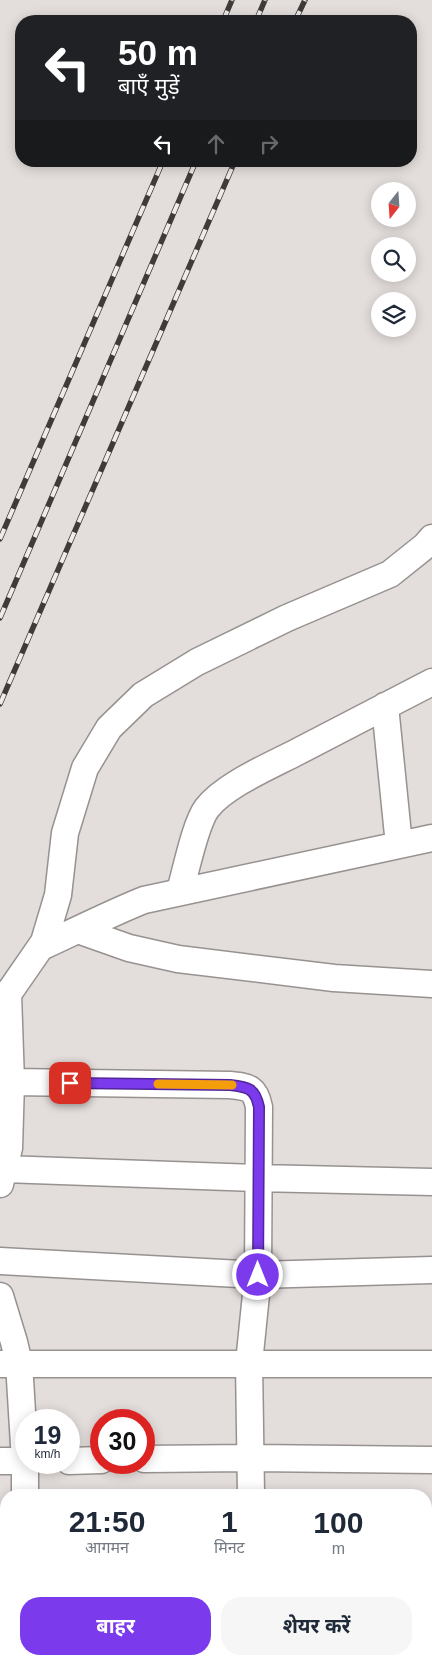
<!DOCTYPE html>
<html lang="hi">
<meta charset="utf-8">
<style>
:root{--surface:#fff;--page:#f6f6f7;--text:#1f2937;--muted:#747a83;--accent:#7c3aed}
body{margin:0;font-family:Arial,"Noto Sans Devanagari",sans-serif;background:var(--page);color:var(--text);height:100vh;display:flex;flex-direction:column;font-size:19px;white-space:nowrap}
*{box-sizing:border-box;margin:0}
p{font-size:16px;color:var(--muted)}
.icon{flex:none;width:28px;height:28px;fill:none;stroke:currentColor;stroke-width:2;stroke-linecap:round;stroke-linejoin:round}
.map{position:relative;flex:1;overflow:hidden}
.side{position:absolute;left:0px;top:1489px;width:432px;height:176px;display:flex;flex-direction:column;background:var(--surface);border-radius:20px 20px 0 0;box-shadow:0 2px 12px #0003}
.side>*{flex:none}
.top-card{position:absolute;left:15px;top:15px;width:402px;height:152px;border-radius:20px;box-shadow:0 2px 12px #0003;background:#202124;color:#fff;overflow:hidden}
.needle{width:32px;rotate:197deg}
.controls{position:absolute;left:371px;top:182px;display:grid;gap:10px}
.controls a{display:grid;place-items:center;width:45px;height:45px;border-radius:50%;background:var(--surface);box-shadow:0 2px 12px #0003;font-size:25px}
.speed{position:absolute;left:15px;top:1409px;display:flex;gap:10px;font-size:25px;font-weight:700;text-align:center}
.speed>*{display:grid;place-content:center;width:65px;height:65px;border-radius:50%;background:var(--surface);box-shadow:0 2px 12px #0003;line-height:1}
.speed small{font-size:12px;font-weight:400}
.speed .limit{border:8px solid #d22;background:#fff;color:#111}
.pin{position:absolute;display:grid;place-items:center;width:42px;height:42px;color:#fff;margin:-21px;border-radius:10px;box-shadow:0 2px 8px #0006}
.me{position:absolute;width:55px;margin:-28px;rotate:0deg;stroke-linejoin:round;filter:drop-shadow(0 0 4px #0008)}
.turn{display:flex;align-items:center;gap:18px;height:105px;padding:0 20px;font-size:22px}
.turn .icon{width:65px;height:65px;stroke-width:2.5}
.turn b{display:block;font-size:35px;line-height:42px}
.lanes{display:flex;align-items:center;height:48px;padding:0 20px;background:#0003;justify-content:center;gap:25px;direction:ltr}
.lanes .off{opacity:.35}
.eta{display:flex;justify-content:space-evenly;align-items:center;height:85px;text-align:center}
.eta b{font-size:30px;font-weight:700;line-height:35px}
.cta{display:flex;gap:10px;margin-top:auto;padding:10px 20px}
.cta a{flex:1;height:58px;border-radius:20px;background:var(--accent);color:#fff;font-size:20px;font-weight:700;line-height:58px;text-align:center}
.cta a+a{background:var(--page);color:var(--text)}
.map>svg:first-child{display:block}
.building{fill:#c2beba;stroke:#989490}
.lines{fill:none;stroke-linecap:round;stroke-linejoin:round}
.street-casing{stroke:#979290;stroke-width:29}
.street{stroke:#fff;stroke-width:26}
.rail-casing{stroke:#3e3b3a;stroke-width:5.5}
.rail{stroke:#f0eae8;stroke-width:4;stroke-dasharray:11;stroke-linecap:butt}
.route-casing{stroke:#51269a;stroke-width:12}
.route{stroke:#7c3aed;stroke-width:9}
.slow{stroke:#f59e0b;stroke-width:9}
</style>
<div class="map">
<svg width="432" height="1664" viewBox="0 0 432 1664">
<rect width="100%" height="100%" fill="#e3dddb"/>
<path class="building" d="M426 1570H432V1620L426 1616Z"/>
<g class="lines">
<g class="street-casing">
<path id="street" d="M385 706 399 845
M180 891C186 871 195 824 207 808 225 785 270 766 297 752 342 729 387 705 432 682
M78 930 129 948 178 959 334 978 432 984
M41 947C76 931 109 914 144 900L432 838
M8 994 44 942 58 895 65 833 85 768 109 728 143 695 197 662 287 618 390 574 425 546 432 538
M0 995 8 994 11 1082 9 1148 0 1184
M11 1082 230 1085C248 1087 255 1087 259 1107L258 1275 249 1363 251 1495
M4 1169 258 1178 432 1182
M0 1261 258 1275 432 1270
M0 1296 14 1342 19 1363 25 1461V1495
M0 1364H432
M144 1459 250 1458 432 1460
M0 1461H26
M69 1461 101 1460
M0 1551H6
M426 1554H432
M426 1652H432
M253 1659V1664
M16 1664V1659"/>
</g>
<use href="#street" class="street"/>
<g class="rail-casing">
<path id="rail" d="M223 21 232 0
M256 21 265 0
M295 21 305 0
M0 539 163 161
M0 618 196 161
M0 704 235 161"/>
</g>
<use href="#rail" class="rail"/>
</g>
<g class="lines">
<g class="route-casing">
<path id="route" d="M70 1083 230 1085C248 1087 255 1088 259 1107L258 1275"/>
</g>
<use href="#route" class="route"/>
<path class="slow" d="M158 1084 232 1085"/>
</g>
</svg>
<div class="controls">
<a><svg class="needle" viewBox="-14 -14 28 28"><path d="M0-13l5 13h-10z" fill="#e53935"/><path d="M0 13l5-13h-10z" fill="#747a83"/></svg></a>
<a><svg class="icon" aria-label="search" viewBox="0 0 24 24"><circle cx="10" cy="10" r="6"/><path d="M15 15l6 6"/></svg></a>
<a><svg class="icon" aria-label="layers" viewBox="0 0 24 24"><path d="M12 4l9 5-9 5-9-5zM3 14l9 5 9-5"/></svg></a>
</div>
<div class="speed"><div>19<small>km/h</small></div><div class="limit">30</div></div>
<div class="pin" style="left:70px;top:1083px;background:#d93025"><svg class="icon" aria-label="arrive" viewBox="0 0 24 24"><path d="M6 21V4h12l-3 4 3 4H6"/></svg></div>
<svg class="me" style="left:258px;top:1275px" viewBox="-20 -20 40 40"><circle r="17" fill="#7c3aed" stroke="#fff" stroke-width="3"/><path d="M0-11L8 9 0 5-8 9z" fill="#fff"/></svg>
<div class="top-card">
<div class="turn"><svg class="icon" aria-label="left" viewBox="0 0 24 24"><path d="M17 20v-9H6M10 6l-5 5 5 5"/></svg><div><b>50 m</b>बाएँ मुड़ें</div></div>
<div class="lanes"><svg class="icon" aria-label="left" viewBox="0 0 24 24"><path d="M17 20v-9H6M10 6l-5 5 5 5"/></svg><svg class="icon off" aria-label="ahead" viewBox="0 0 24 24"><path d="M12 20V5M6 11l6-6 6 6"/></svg><svg class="icon off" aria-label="right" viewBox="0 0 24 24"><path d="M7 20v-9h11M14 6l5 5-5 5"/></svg></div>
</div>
<section class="side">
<div class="eta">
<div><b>21:50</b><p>आगमन</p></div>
<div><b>1</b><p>मिनट</p></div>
<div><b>100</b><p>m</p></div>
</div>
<div class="cta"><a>बाहर</a><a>शेयर करें</a></div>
</section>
</div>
